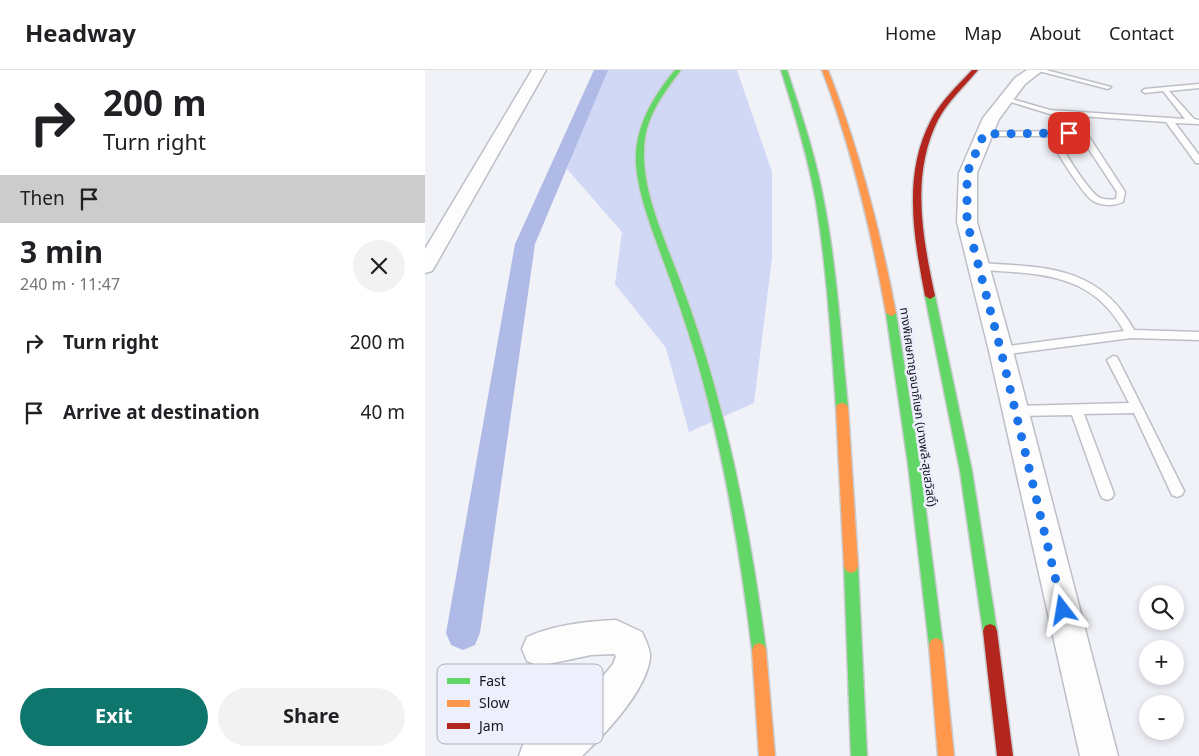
<!DOCTYPE html>
<meta charset="utf-8">
<style>
:root{--surface:#fff;--page:#f2f2f2;--text:#202124;--muted:#757577;--line:#e0e0e0;--accent:#0f766e}
body{margin:0;font-family:Georgia,"Noto Sans Thai",serif;background:var(--page);color:var(--text);height:100vh;display:flex;flex-direction:column;font-size:19px;white-space:nowrap}
*{box-sizing:border-box;margin:0}
p{font-size:16px;color:var(--muted)}
.icon{flex:none;width:28px;height:28px;fill:none;stroke:currentColor;stroke-width:2;stroke-linecap:round;stroke-linejoin:round}
.map{position:relative;flex:1;overflow:hidden}
.details{display:flex;flex-direction:column;background:var(--surface);width:425px}
.details>*{flex:none}
.top-card{background:#fff;color:var(--text);overflow:hidden}
.fabs{position:absolute;left:714px;top:515px;display:grid;gap:10px}
.fabs a{display:grid;place-items:center;width:45px;height:45px;border-radius:50%;background:var(--surface);box-shadow:0 2px 8px #0003;font-size:25px}
.pin{position:absolute;display:grid;place-items:center;width:42px;height:42px;color:#fff;margin:-21px;border-radius:10px;box-shadow:0 2px 8px #0006}
.me{position:absolute;width:55px;margin:-28px;rotate:346deg;stroke-linejoin:round;filter:drop-shadow(0 0 4px #0008)}
.turn{display:flex;align-items:center;gap:18px;height:105px;padding:0 20px;font-size:22px}
.turn .icon{width:65px;height:65px;stroke-width:2.5}
.turn b{display:block;font-size:35px;line-height:42px}
.then{display:flex;align-items:center;height:48px;padding:0 20px;background:#0003;gap:10px;font-size:19px}
.round{display:grid;place-items:center;flex:none;width:52px;height:52px;border-radius:26px;background:var(--page)}
.overview{display:flex;align-items:center;justify-content:space-between;height:85px;padding:0 20px}
h1{font-size:30px;font-weight:700;line-height:38px}
.cta{display:flex;gap:10px;margin-top:auto;padding:10px 20px}
.cta a{flex:1;height:58px;border-radius:30px;background:var(--accent);color:#fff;font-size:20px;font-weight:700;line-height:58px;text-align:center}
.cta a+a{background:var(--page);color:var(--text)}
ul{padding:0;list-style:none}
li{display:flex;align-items:center;gap:15px;height:70px;padding:0 20px}
li div{flex:1}
li b{display:block;font-size:19px}
li em{font-style:normal}
header{display:flex;align-items:center;gap:30px;box-sizing:border-box;height:70px;padding:0 25px;background:var(--surface);border-bottom:1px solid var(--line)}
header strong{font-size:24px}
nav{display:flex;gap:28px;margin-inline-start:auto;font-size:18px}
main{display:flex;flex:1;min-height:0}
.map>svg:first-child{display:block}
.green{fill:#d0d8f5}
.lines{fill:none;stroke-linecap:round;stroke-linejoin:round}
.canal{fill:#b0bae6;fill-rule:evenodd}
.lane-casing{stroke:#bdbfc7;stroke-width:3}
.street-casing{stroke:#bdbfc7;stroke-width:3}
.fast-casing{stroke:#caccd0;stroke-width:3}
.slow-casing{stroke:#caccd0;stroke-width:3}
.jam-casing{stroke:#caccd0;stroke-width:3}
.lane{fill:#fdfdfe;fill-rule:evenodd}
.street{fill:#fdfdfe;fill-rule:evenodd}
.fast{fill:#63d668;fill-rule:evenodd}
.slow{fill:#ff974d;fill-rule:evenodd}
.jam{fill:#b3261e;fill-rule:evenodd}
.route{stroke:#1a73e8;stroke-width:9;stroke-dasharray:0 16.2}
.labels{text-anchor:middle;stroke-width:5;stroke-linejoin:round;paint-order:stroke}
.street-label{font-size:12px;fill:#141721;stroke:#edf0fc}
.key{fill:#edf0fc;stroke:#acafba;stroke-width:1}
.key-label{font-size:14px;fill:#141721}
</style>
<header>
<strong>Headway</strong>
<nav><a>Home</a><a>Map</a><a>About</a><a>Contact</a></nav>
</header>
<main>
<section class="details">
<div class="top-card">
<div class="turn"><svg class="icon" aria-label="right" viewBox="0 0 24 24"><path d="M7 20v-9h11M14 6l5 5-5 5"/></svg><div><b>200 m</b>Turn right</div></div>
<div class="then">Then<svg class="icon" aria-label="arrive" viewBox="0 0 24 24"><path d="M6 21V4h12l-3 4 3 4H6"/></svg></div>
</div>
<div class="overview"><div><h1>3 min</h1><p>240 m · 11:47</p></div><a class="round"><svg class="icon" aria-label="close" viewBox="0 0 24 24"><path d="M6 6l12 12M18 6L6 18"/></svg></a></div>
<ul>
<li><svg class="icon" aria-label="right" viewBox="0 0 24 24"><path d="M7 20v-9h11M14 6l5 5-5 5"/></svg><div><b>Turn right</b></div><em>200 m</em></li>
<li><svg class="icon" aria-label="arrive" viewBox="0 0 24 24"><path d="M6 21V4h12l-3 4 3 4H6"/></svg><div><b>Arrive at destination</b></div><em>40 m</em></li>
</ul>
<div class="cta"><a>Exit</a><a>Share</a></div>
</section>
<div class="map">
<svg width="774" height="686" viewBox="0 0 774 686">
<rect width="100%" height="100%" fill="#f0f2f8"/>
<path class="green" d="M181 0H312L347 102V188L329 333 264 362 241 278 190 214 197 162 142 99 171 13Z"/>
<g class="lines">
<path class="canal" d="M169 0H183L110 174 55 563 50 575 38 580 26 575 21 563 90 174Z"/>
<g class="lane-casing">
<path id="lane" d="M610 0H621L686 17 683 19Z
M774 14V18L744 21 769 49 774 50V54L750 53 774 85V93H771L741 52 625 44 576 29 580 27 625 40 760 49 738 21 720 23 717 21 720 19Z
M644 61 663 65 700 122 698 132C689 136 677 136 668 131 657 124 630 79 623 66H559L555 64 559 62ZM644 65 657 69 692 122 691 129C685 130 677 130 672 126 659 114 639 82 631 66Z
M553 193C619 197 674 195 709 260L774 262V270L706 268 576 285 572 284 570 281 576 277 699 261C674 216 637 205 588 202 576 201 562 201 549 198L548 196Z
M688 286 692 287 759 421 757 425 752 427 747 425 709 343 659 344 689 424 687 428 682 430 677 428 675 424 647 345 590 346 586 345 584 341 586 337 590 336 704 333 682 290Z"/>
</g>
<g class="street-casing">
<path id="street" d="M107 0H121L10 196 7 201 0 203V179Z
M602 0H618L600 14 574 49 552 103V152L588 281 693 686H655L564 281 532 152 534 103 558 48 590 8Z
M191 550 217 562C220 569 226 580 225 588 221 621 180 664 157 686H94L99 672 125 664 149 642 188 594 191 586 189 584 166 585 114 596 102 591 97 579 102 567C129 555 161 551 191 550Z"/>
</g>
<g class="fast-casing">
<path id="fast" d="M250 0H256C237 25 219 49 219 81 218 119 234 155 247 190 260 222 271 254 281 287 310 383 328 481 341 580L339 585 334 587 329 585 327 580C315 481 299 383 271 287 261 254 250 222 238 190 227 159 214 128 211 95 209 58 227 28 250 0Z
M356 0H362C376 43 391 87 399 132 412 200 416 269 423 337L421 340H413L411 337C406 269 402 200 391 132 383 87 370 44 356 0Z
M505 223 510 226 547 401 572 561 570 566 565 568 560 566 558 561 535 401 500 226Z
M466 240 471 243 495 394 518 575 516 580 511 582 506 580 504 575 483 394 461 243Z
M426 489 431 491 433 496 442 686H426L419 496 421 491Z"/>
</g>
<g class="slow-casing">
<path id="slow" d="M397 0H403C434 79 455 160 471 243L469 245 466 246 461 243C446 160 427 79 397 0Z
M417 333 421 334 423 337 433 496 431 501 426 503 421 501 419 496 411 337 413 334Z
M511 568 516 570 518 575 529 686H513L504 575 506 570Z
M334 573 339 575 341 580 350 686H334L327 580 329 575Z"/>
</g>
<g class="jam-casing">
<path id="jam" d="M547 0H553C539 17 523 31 513 50 485 106 498 169 510 226L505 229 500 226C489 168 477 105 506 50 516 31 532 16 547 0Z
M565 554 570 556 572 561 588 686H572L558 561 560 556Z"/>
</g>
<use href="#lane" class="lane"/>
<use href="#street" class="street"/>
<use href="#fast" class="fast"/>
<use href="#slow" class="slow"/>
<use href="#jam" class="jam"/>
</g>
<g class="lines">
<path class="route" d="M638 540 576 281 542 152V103L559 64 644 63"/>
</g>
<g class="labels">
<g class="street-label">
<text transform="translate(493 337) rotate(82)" y="4">ทางพิเศษกาญจนาภิเษก (บางพลี-สุขสวัสดิ์)</text>
</g>
</g>
<rect x="12" y="594" width="166" height="80" rx="8" class="key"/>
<rect x="22" y="608" width="23" height="6" fill="#63d668"/>
<rect x="22" y="630" width="23" height="7" fill="#ff974d"/>
<rect x="22" y="653" width="23" height="6" fill="#b3261e"/>
<g class="key-label">
<text x="54" y="616">Fast</text>
<text x="54" y="638">Slow</text>
<text x="54" y="661">Jam</text>
</g>
</svg>
<div class="fabs">
<a><svg class="icon" aria-label="search" viewBox="0 0 24 24"><circle cx="10" cy="10" r="6"/><path d="M15 15l6 6"/></svg></a>
<a>+</a>
<a>−</a>
</div>
<div class="pin" style="left:644px;top:63px;background:#d93025"><svg class="icon" aria-label="arrive" viewBox="0 0 24 24"><path d="M6 21V4h12l-3 4 3 4H6"/></svg></div>
<svg class="me" style="left:638px;top:540px" viewBox="-20 -20 40 40"><path d="M0-17L14 15 0 8-14 15z" fill="#1a73e8" stroke="#fff" stroke-width="4"/></svg>
</div>
</main>
